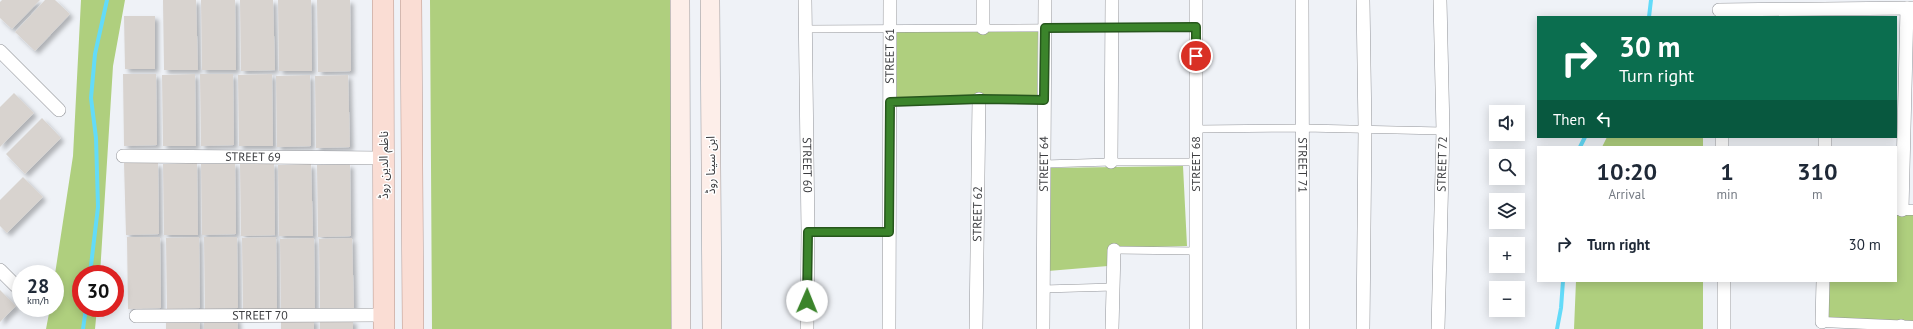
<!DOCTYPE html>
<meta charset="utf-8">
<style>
:root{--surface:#fff;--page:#f6f6f7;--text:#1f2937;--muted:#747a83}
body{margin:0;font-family:"PT Sans","Noto Sans Arabic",sans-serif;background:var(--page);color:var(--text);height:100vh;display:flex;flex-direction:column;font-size:15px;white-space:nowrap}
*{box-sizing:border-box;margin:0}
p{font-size:13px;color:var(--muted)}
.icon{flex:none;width:22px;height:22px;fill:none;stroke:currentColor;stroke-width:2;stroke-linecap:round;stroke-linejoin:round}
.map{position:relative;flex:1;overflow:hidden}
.panel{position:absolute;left:1537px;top:146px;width:360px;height:136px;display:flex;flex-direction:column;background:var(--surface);border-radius:0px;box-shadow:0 2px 10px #0003}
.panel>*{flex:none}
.hud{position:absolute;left:1537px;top:16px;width:360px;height:122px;border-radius:0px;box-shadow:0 2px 10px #0003;background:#0b6e4f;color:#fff;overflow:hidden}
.fabs{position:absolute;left:1489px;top:105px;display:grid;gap:8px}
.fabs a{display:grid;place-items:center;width:36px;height:36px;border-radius:0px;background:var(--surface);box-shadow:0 2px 10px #0003;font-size:20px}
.speed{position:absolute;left:12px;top:265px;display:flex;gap:8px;font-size:20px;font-weight:700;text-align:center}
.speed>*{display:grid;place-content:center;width:52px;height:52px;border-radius:50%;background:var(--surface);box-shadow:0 2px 10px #0003;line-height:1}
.speed small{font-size:10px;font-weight:400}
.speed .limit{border:6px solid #d22;background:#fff;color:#111}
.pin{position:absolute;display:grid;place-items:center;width:34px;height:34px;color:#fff;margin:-17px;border:2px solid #fff;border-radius:50%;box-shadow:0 1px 4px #0007}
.me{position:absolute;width:44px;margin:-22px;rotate:1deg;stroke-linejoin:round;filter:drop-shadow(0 0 3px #0008)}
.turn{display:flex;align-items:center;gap:14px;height:84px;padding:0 16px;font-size:18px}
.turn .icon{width:52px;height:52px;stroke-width:2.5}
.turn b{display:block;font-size:28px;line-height:34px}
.then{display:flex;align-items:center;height:38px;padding:0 16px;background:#0003;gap:8px;font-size:15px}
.eta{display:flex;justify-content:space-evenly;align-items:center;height:68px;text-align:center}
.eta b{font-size:24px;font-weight:700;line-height:28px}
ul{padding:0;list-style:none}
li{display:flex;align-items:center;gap:12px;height:60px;padding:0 16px}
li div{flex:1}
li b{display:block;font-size:15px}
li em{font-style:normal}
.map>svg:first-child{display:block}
.green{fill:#afcf7e}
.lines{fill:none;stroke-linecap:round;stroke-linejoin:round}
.stream{stroke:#63dbf9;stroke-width:4}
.building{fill:#d8d3cf;filter:url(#shadow)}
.service-casing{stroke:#93959a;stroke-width:8}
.pedestrian-casing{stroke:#93959a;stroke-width:11}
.minor-casing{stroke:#93959a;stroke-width:14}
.secondary-casing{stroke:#93959a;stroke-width:20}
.primary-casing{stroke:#b5968d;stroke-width:22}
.service{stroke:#fff;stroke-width:7}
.pedestrian{stroke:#fff;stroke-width:10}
.minor{stroke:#fff;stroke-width:13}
.secondary{stroke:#fdeee9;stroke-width:19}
.primary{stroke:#faddd4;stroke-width:21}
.route-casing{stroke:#26561c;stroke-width:10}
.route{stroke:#3b842b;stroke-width:7}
.labels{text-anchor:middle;stroke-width:3;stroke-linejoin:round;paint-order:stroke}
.street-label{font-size:12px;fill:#3b3c3f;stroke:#fff}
</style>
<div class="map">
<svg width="1913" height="329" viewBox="0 0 1913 329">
<defs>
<filter id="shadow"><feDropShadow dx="3.5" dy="3.5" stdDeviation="2" flood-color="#0004"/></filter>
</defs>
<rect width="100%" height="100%" fill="#eff2f7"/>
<path class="green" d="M81 0H125L113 66 100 274H81V308H97L95 329H46L50 308H55V274L73 156Z
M430 0H672L674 329H432Z
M894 30 1038 32 1037 98 893 97Z
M1607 137H1703V147H1602Z
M1183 166 1187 246 1111 248 1108 266 1048 271 1049 168Z
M1896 215H1913V321L1827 318V281H1896Z
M1576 281H1703V329H1574Z"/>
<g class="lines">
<path class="stream" d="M1649 17 1651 0
M1580 147 1585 137
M90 274 98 207 96 138 91 98 95 54 107 0
M83 329 86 308
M1557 329 1561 308 1563 281"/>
</g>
<path class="building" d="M2 0H40L12 29 0 18V2Z
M45 0H55L70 14 35 51 15 32Z
M163 0H196L198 70H164Z
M201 0H235L236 70H202Z
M240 0H273L275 70 241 71Z
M278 0H311L312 71H279Z
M317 0H350L351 71 318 72Z
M124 16H155V69H125Z
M123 74H156L157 145 124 146Z
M195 74 196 146H163L162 75Z
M200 74H233L234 145 201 146Z
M272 74 273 146H239L238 75Z
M310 75 311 146 277 147 276 76Z
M348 75 350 147 316 148 315 76Z
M14 93 34 113 0 147V107Z
M42 118 61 138 25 174 6 154Z
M124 163H158L159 234 126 235Z
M197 163 198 235H164L163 164Z
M235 163 236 234 202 235 201 164Z
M274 163 275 235 241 236 240 164Z
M311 164 313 236H279L278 165Z
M350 164 351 236 318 237 317 165Z
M23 177 43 197 7 233 0 226V200Z
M127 237H160L161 308 128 309Z
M199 237 200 308 167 309 166 238Z
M204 237H237L238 308 205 309Z
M276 237 277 309H243L242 238Z
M314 238 315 309 281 310 280 239Z
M352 238 354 310H320L319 239Z
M0 290 16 306 0 322Z
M199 318 200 329H166V319Z
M237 318 238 329H204V319Z
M314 319V329H281V320Z
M320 320H353V329H320Z"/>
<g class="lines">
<g class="service-casing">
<path id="service" d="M804 29 1196 27
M890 102 979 99 1044 100
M1196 129 1304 128 1443 131
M1044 164 1111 162H1196
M808 232H889
M1114 250 1196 251
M1043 289 1114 287"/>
</g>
<g class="pedestrian-casing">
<path id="pedestrian" d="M1896 210H1913
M1822 322 1913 326"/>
</g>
<g class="minor-casing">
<g id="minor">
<path id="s1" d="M805 0 808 232 807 329"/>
<path d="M983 0V28"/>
<path id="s2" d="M1302 0 1303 329"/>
<path d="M1719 10 1913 8"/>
<path d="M0 51 59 110"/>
<path d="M1722 137V147"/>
<path d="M1825 137V147"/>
<path id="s3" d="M123 156 384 158"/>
<path d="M1111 162 1112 0"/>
<path d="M1902 210 1907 8"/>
<path d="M0 270 16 286"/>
<path id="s4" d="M136 316 383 315"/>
<path d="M1822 322 1823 281"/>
<path d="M1901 326V329"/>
<path id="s5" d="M889 329 890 0"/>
<path id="s6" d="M976 329 979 99"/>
<path id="s7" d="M1043 329 1045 0"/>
<path d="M1112 329 1114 250"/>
<path d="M1196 329V0"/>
<path d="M1363 329 1365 129 1363 0"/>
<path id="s8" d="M1438 329 1443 131 1440 0"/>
<path d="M1724 329V281"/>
</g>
</g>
<g class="secondary-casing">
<path id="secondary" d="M680 0 681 329
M710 0 712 329"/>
</g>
<g class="primary-casing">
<path id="primary" d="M383 0 384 329
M411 0 413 329"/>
</g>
<use href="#service" class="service"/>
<use href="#pedestrian" class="pedestrian"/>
<use href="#minor" class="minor"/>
<use href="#secondary" class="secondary"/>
<use href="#primary" class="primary"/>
</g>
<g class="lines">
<g class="route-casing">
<path id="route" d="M807 301 808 232H889L890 102 980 99 1044 100 1045 28 1196 27V56"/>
</g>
<use href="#route" class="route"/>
</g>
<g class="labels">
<g class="street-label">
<text dy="4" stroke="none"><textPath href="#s5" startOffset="273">STREET 61</textPath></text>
<text dy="4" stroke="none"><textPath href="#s3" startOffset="130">STREET 69</textPath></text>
<text dy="4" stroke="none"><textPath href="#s1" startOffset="165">STREET 60</textPath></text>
<text dy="4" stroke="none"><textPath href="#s7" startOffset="165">STREET 64</textPath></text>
<text transform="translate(1196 164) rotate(-90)" y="4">STREET 68</text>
<text dy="4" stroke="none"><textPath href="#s2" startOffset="165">STREET 71</textPath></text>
<text transform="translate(384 165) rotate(-90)" y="4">ناظم الدین روڈ</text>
<text transform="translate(711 165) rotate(-90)" y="4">ابن سینا روڈ</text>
<text dy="4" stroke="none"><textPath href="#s8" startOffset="165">STREET 72</textPath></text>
<text dy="4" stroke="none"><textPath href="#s6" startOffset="115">STREET 62</textPath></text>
<text dy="4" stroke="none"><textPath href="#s4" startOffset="124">STREET 70</textPath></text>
</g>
</g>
</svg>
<div class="fabs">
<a><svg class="icon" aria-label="sound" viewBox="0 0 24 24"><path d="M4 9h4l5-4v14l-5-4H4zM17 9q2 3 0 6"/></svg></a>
<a><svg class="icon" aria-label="search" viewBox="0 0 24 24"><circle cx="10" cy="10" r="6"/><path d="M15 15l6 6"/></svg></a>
<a><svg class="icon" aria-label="layers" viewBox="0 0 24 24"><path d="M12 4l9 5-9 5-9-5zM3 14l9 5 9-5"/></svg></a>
<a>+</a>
<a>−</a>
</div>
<div class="speed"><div>28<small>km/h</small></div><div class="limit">30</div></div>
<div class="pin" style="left:1196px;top:56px;background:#d93025"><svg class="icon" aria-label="arrive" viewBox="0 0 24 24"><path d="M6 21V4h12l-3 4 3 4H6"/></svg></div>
<svg class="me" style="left:807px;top:301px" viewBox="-20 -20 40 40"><circle r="19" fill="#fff"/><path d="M0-13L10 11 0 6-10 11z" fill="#3b842b"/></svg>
<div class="hud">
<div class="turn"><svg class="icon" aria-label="right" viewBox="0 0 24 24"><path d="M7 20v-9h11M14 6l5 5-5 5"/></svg><div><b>30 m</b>Turn right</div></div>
<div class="then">Then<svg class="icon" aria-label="left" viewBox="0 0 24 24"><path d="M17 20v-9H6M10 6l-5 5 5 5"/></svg></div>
</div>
<section class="panel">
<div class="eta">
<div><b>10:20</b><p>Arrival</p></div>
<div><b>1</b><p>min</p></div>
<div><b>310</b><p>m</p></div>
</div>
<ul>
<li><svg class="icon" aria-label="right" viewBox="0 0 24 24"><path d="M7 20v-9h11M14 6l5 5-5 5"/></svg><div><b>Turn right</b></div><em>30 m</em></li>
</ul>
</section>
</div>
